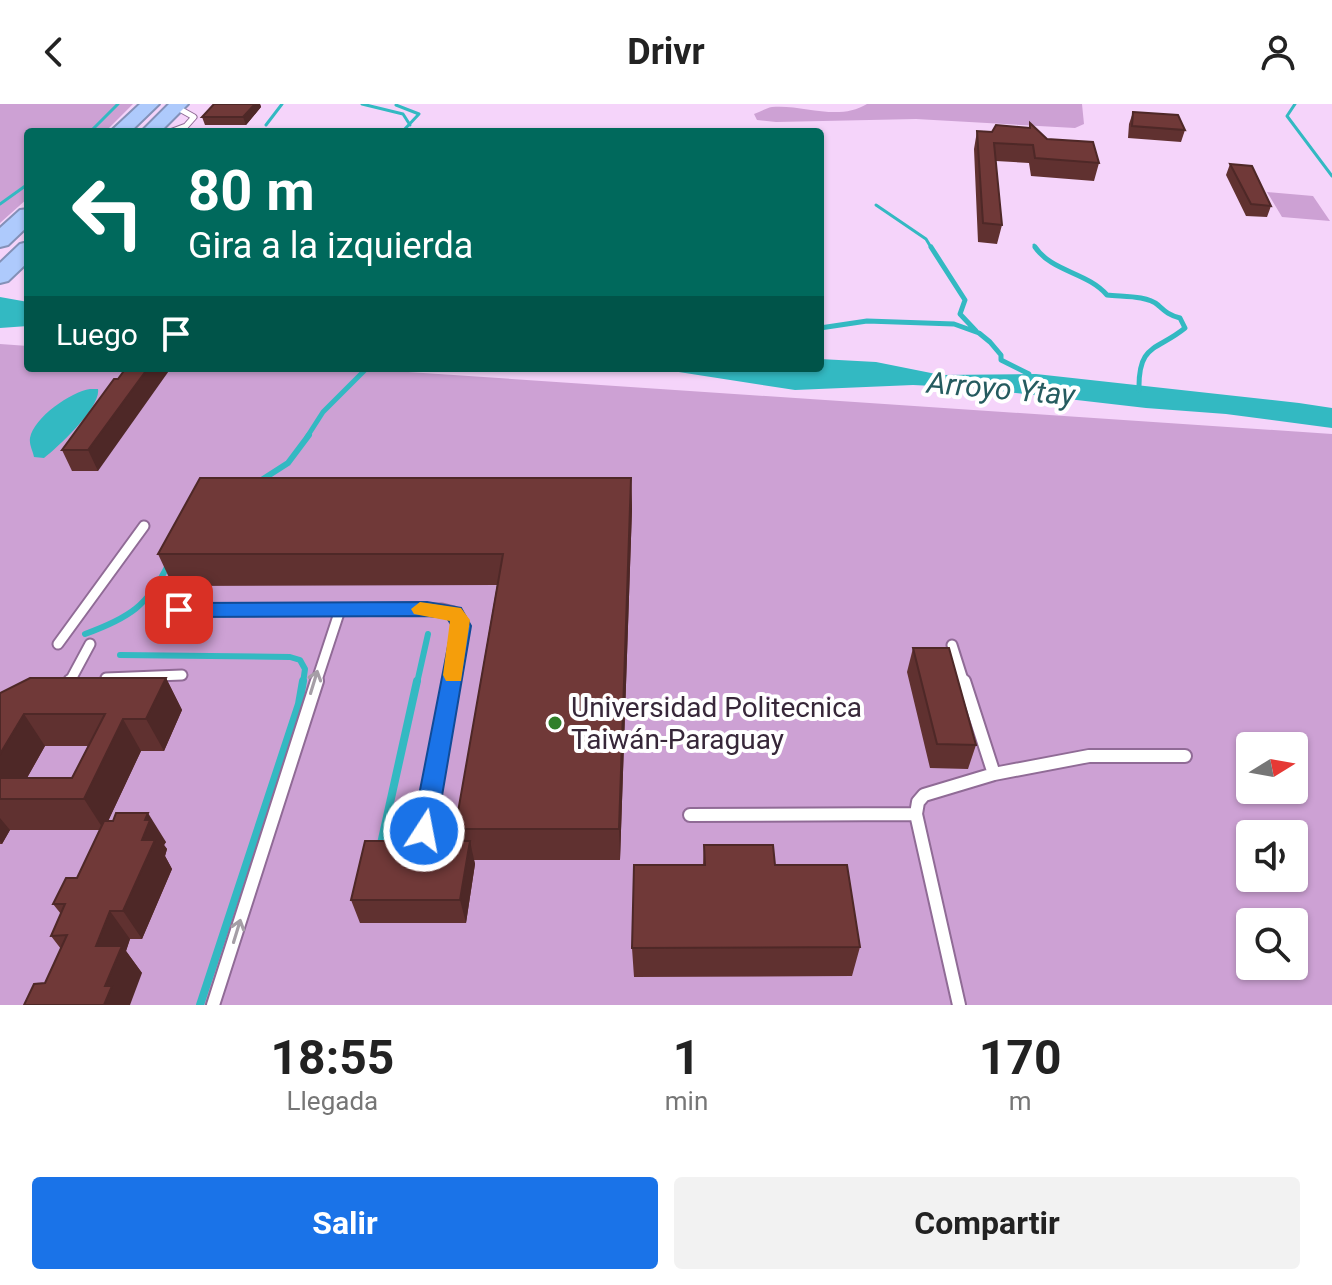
<!DOCTYPE html>
<html lang="es">
<meta charset="utf-8">
<style>
:root{--surface:#fff;--page:#f2f2f2;--text:#222;--muted:#767676;--accent:#1a73e8}
body{margin:0;font-family:Roboto,sans-serif;background:var(--page);color:var(--text);height:100vh;display:flex;flex-direction:column;font-size:30px;white-space:nowrap}
*{box-sizing:border-box;margin:0}
p{font-size:26px;color:var(--muted)}
.icon{flex:none;width:44px;height:44px;fill:none;stroke:currentColor;stroke-width:2;stroke-linecap:round;stroke-linejoin:round}
.map{position:relative;height:901px;overflow:hidden}
.side{display:flex;flex-direction:column;background:var(--surface);flex:1}
.side>*{flex:none}
.top-card{position:absolute;left:24px;top:24px;width:800px;height:244px;border-radius:8px;box-shadow:0 2px 6px #0004;background:#00695c;color:#fff;overflow:hidden}
.needle{width:52px;rotate:79deg}
.buttons{position:absolute;left:1236px;top:628px;display:grid;gap:16px}
.buttons a{display:grid;place-items:center;width:72px;height:72px;border-radius:8px;background:var(--surface);box-shadow:0 2px 6px #0004;font-size:40px}
.pin{position:absolute;display:grid;place-items:center;width:68px;height:68px;color:#fff;margin:-34px;border-radius:16px;box-shadow:0 4px 12px #0006}
.me{position:absolute;width:88px;margin:-44px;rotate:11deg;stroke-linejoin:round;filter:drop-shadow(0 0 6px #0008)}
.turn{display:flex;align-items:center;gap:28px;height:168px;padding:0 32px;font-size:36px}
.turn .icon{width:104px;height:104px;stroke-width:2.5}
.turn b{display:block;font-size:56px;line-height:68px}
.then{display:flex;align-items:center;height:76px;padding:0 32px;background:#0003;gap:16px;font-size:30px}
.eta{display:flex;justify-content:space-evenly;align-items:center;height:136px;text-align:center}
.eta b{font-size:48px;font-weight:700;line-height:56px}
.button{display:flex;gap:16px;margin-top:auto;padding:16px 32px}
.button a{flex:1;height:92px;border-radius:8px;background:var(--accent);color:#fff;font-size:32px;font-weight:700;line-height:92px;text-align:center}
.button a+a{background:var(--page);color:var(--text)}
header{display:flex;justify-content:space-between;align-items:center;height:104px;padding:0 32px;background:var(--surface);font-size:36px;font-weight:700}
.map>svg:first-child{display:block}
.green{fill:#cda1d4;fill-rule:evenodd}
.water{fill:#33b9c2}
.lines{fill:none;stroke-linecap:round;stroke-linejoin:round}
.stream-far3{stroke:#33b9c2;stroke-width:3}
.stream-far2{stroke:#33b9c2;stroke-width:5}
.stream-far1{stroke:#33b9c2;stroke-width:6}
.stream{stroke:#33b9c2;stroke-width:8}
.service-far2-casing{stroke:#906b96;stroke-width:7}
.service-far1-casing{stroke:#906b96;stroke-width:13}
.service-casing{stroke:#906b96;stroke-width:16}
.motorway-casing{stroke:#8491b8;stroke-width:4}
.service-far2{stroke:#fff;stroke-width:5}
.service-far1{stroke:#fff;stroke-width:9}
.service{stroke:#fff;stroke-width:12}
.motorway{fill:#aecafc;fill-rule:evenodd}
.wall{fill:#603130;fill-rule:evenodd}
.shaded-wall{fill:#4e2827}
.building{fill:#703938;stroke:#4e2827;stroke-width:2}
.oneway{stroke:#a59ea6}
.route{fill:#1a73e8;stroke:#114b97;stroke-width:2}
.slow{fill:#f59e0b}
.poi-dot{fill:#307f29;stroke:#fff;stroke-width:3}
.labels{text-anchor:middle;stroke-width:8;stroke-linejoin:round;paint-order:stroke}
.poi-label{font-size:28px;fill:#372739;stroke:#fff;text-anchor:start}
.water-label{font-size:30px;font-style:italic;fill:#255b5f;stroke:#fff}
</style>
<header><svg class="icon" aria-label="back" viewBox="0 0 24 24"><path d="M15 5l-7 7 7 7"/></svg>Drivr<svg class="icon" aria-label="person" viewBox="0 0 24 24"><circle cx="12" cy="8" r="4"/><path d="M4 21q1-7 8-7t8 7"/></svg></header>
<div class="map">
<svg width="1332" height="901" viewBox="0 0 1332 901">
<rect width="100%" height="100%" fill="#f5d4fa"/>
<path class="green" d="M0 0H133L105 28H28V94L0 119Z
M867 0H1082L1084 20 1075 24 916 15 776 18 757 16 754 10C760 8 766 4 772 3 803 0 838 18 867 0Z
M1267 88 1313 92 1330 117 1282 113Z
M0 240 28 242V264H348L1332 330V901H0ZM1250 642H1294V686H1250ZM1250 730H1294V774H1250ZM1250 818H1294V862H1250Z"/>
<path class="water" d="M0 193 28 198V222L0 224Z
M820 255 876 258 941 271 1036 270 1299 299 1332 304V324L1226 310 1146 304 973 284 913 281 795 286 653 264H820Z
M90 285H98C101 303 59 342 44 354L34 353C33 347 29 341 30 334 34 313 71 288 90 285Z"/>
<g class="lines">
<path class="stream-far3" d="M362 0 403 10 410 21
M1295 0 1287 12 1332 72
M396 1 419 10 402 28
M266 21 282 0
M90 28 118 0
M0 100 28 80
M876 101 926 135 932 145
M1034 141 1036 145"/>
<path class="stream-far2" d="M931 143 965 196 960 210 976 227
M1035 143C1052 168 1087 168 1107 191 1122 193 1146 191 1158 201 1166 208 1169 211 1180 214L1185 224C1157 247 1138 239 1139 286
M820 224 867 217 954 220 979 229 990 238 1001 251V256L1029 270V276
M307 333 323 308 367 264"/>
<path class="stream-far1" d="M260 377 288 359 309 331
M85 530C129 514 148 502 169 459
M120 551 290 553 300 556 305 565 303 579
M417 579 428 530"/>
<path class="stream" d="M380 744 417 577
M200 901 299 600 303 577"/>
<g class="service-far2-casing">
<path id="service-far2" d="M170 28 186 22 194 13 176 3"/>
</g>
<g class="service-far1-casing">
<path id="service-far1" d="M179 506H340L316 579
M340 506 442 505 454 508 460 516 452 579
M58 540 144 422
M952 541 964 579
M106 574 182 571
M69 579 90 540"/>
</g>
<g class="service-casing">
<path id="service" d="M964 577 994 670
M67 583 70 577
M690 711 916 710
M424 727 452 577
M213 901 317 577
M959 901 916 710 918 698 924 691 994 670 1089 652H1185"/>
</g>
<g class="motorway-casing">
<path id="motorway" d="M140 0H159L130 28H110Z
M169 0H188L160 28H141Z
M28 105V122L8 141 0 143V124L20 106Z
M28 138V158L8 177 0 179V159L20 140Z"/>
</g>
<use href="#service-far2" class="service-far2"/>
<use href="#service-far1" class="service-far1"/>
<use href="#service" class="service"/>
<use href="#motorway" class="motorway"/>
</g>
<path class="wall" d="M214 0H260L261 3 246 21H205L202 13Z
M1133 8 1185 26 1181 38 1128 34 1129 20Z
M1030 19 1047 35 1099 59 1094 77 1031 72 1029 59 996 57 1002 121 997 140 978 138 974 45 977 27 992 28 1029 23Z
M1230 60 1271 102 1267 113 1246 112 1226 71Z
M118 275 98 367H72L62 346Z
M631 374 632 405 620 756H474L475 760 466 819H360L351 796 457 737 455 725 497 481 173 482 158 450Z
M913 544 976 641 968 665 930 664 907 568Z
M166 574 182 606 164 647H141L108 717 166 738 164 741 167 745 165 752 172 765 142 835H130L126 847 142 869 45 879 61 845 51 832 61 810 53 800 77 774 100 726H10L2 740H0V589ZM45 642H88L72 674H27Z
M704 741 775 761 860 843 852 872 634 873 632 844 703 761Z"/>
<path class="shaded-wall" d="M255 0H260L261 3 246 21 243 13Z
M148 264H171L98 367 88 346Z
M631 374 632 405 620 756 619 725Z
M166 574 182 606 164 647 146 615Z
M24 610 45 642 15 695 0 693V650Z
M123 615 141 647 104 726 84 695Z
M148 709 166 738 164 741 167 745 165 752 172 765 142 835 123 807 142 736 145 716Z
M0 714 10 726 2 740 0 737Z
M470 737 475 760 466 819 460 796Z
M110 807 130 835 126 847 142 869 130 901H104L105 882 96 842Z"/>
<path class="building" d="M214 0H255L243 13H202Z
M1133 8 1178 11 1185 26 1132 22Z
M1030 19 1047 35 1093 38 1099 59 1035 54 1033 41 994 39 1002 121 983 119 977 27 992 28 996 21 1030 24Z
M1230 60 1252 62 1271 102 1251 100Z
M126 264H148L88 346H62L114 275H118Z
M200 374H631L619 725H455L503 450H158Z
M913 544H949L976 641 937 640Z
M30 574H166L146 615H123L84 695H0V674H72L105 610H24L0 650V589Z
M116 709H148L145 716H150L142 736H155L123 807H110L96 842H122L105 882H112L104 901H24L34 880 45 879 67 831 51 832 65 800H53L66 774H77L104 717H113Z
M365 737H470L460 796H351Z
M704 741H773L775 761H847L860 843 632 844 634 761H705Z"/>
<defs><path id="oneway-shaft" d="M-6 0H5M1.5-3L5.5 0L1.5 3" fill="none" stroke-width="1.6" stroke-linecap="round" stroke-linejoin="round" transform="scale(2)"/></defs>
<g class="oneway">
<use href="#oneway-shaft" transform="translate(314 578) rotate(-73)"/>
<use href="#oneway-shaft" transform="translate(237 827) rotate(-73)"/>
</g>
<path class="route" d="M427 498 461 504 471 522 436 727 432 735 424 738 416 735 412 727 452 522 447 514 427 512 179 513 170 506 179 499Z"/>
<path class="slow" d="M420 498 461 504 470 516 461 577H446L443 571 450 517 414 510 411 505Z"/>
<circle class="poi-dot" cx="555" cy="619" r="8"/>
<g class="labels">
<g class="poi-label">
<text x="571" y="613">Universidad Politecnica<tspan x="571" dy="32">Taiwán-Paraguay</tspan></text>
</g>
<g class="water-label">
<text transform="translate(1001 285) rotate(5)" y="10">Arroyo Ytay</text>
</g>
</g>
</svg>
<div class="buttons">
<a><svg class="needle" viewBox="-14 -14 28 28"><path d="M0-13l5 13h-10z" fill="#e53935"/><path d="M0 13l5-13h-10z" fill="#767676"/></svg></a>
<a><svg class="icon" aria-label="sound" viewBox="0 0 24 24"><path d="M4 9h4l5-4v14l-5-4H4zM17 9q2 3 0 6"/></svg></a>
<a><svg class="icon" aria-label="search" viewBox="0 0 24 24"><circle cx="10" cy="10" r="6"/><path d="M15 15l6 6"/></svg></a>
</div>
<div class="pin" style="left:179px;top:506px;background:#d93025"><svg class="icon" aria-label="arrive" viewBox="0 0 24 24"><path d="M6 21V4h12l-3 4 3 4H6"/></svg></div>
<svg class="me" style="left:424px;top:727px" viewBox="-20 -20 40 40"><circle r="17" fill="#1a73e8" stroke="#fff" stroke-width="3"/><path d="M0-11L8 9 0 5-8 9z" fill="#fff"/></svg>
<div class="top-card">
<div class="turn"><svg class="icon" aria-label="left" viewBox="0 0 24 24"><path d="M17 20v-9H6M10 6l-5 5 5 5"/></svg><div><b>80 m</b>Gira a la izquierda</div></div>
<div class="then">Luego<svg class="icon" aria-label="arrive" viewBox="0 0 24 24"><path d="M6 21V4h12l-3 4 3 4H6"/></svg></div>
</div>
</div>
<section class="side">
<div class="eta">
<div><b>18:55</b><p>Llegada</p></div>
<div><b>1</b><p>min</p></div>
<div><b>170</b><p>m</p></div>
</div>
<div class="button"><a>Salir</a><a>Compartir</a></div>
</section>
